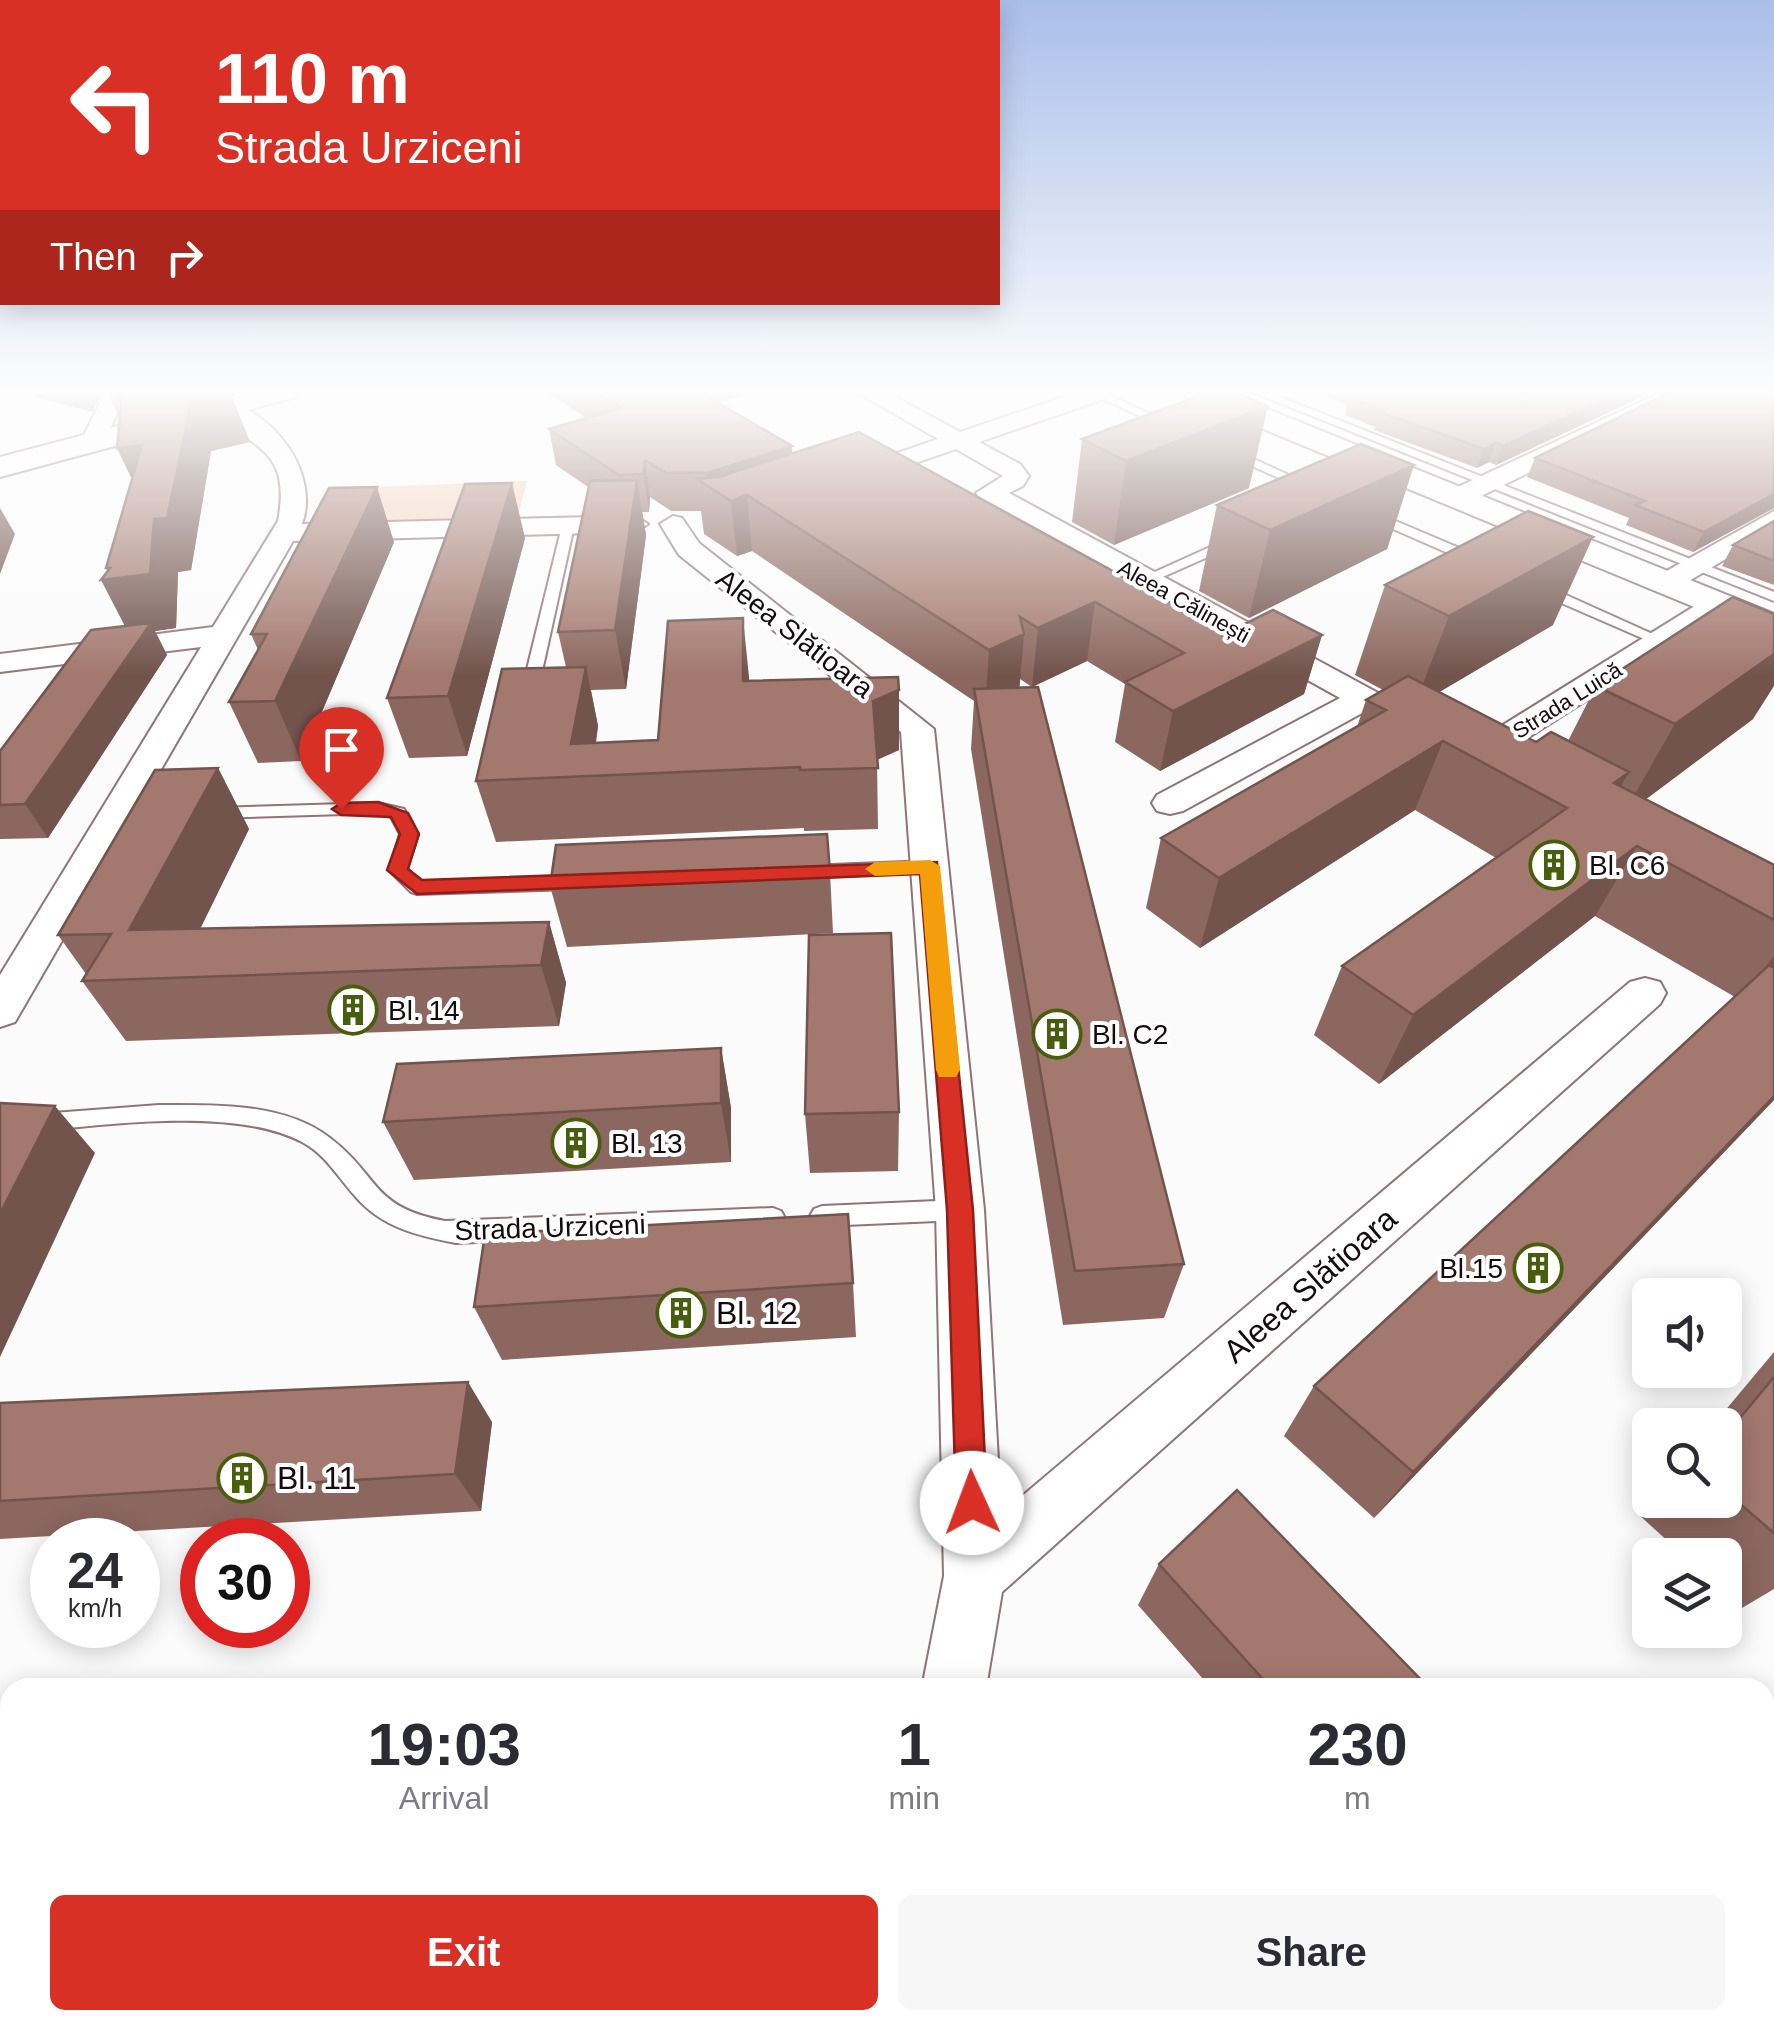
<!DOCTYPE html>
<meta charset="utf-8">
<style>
:root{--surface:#fff;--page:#f7f7f7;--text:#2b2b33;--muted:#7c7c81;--accent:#d93025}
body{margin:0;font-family:Arial,sans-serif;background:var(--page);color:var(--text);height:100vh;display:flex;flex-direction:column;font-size:38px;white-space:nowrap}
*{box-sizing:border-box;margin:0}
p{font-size:32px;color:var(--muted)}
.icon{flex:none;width:55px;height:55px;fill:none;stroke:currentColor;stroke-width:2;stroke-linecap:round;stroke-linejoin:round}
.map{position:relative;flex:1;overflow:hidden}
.drawer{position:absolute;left:0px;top:1678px;width:1775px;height:352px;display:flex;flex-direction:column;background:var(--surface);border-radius:30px 30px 0 0;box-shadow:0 5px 25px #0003}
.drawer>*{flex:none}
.banner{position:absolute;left:0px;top:0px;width:1000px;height:305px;box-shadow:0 5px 25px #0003;background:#d93025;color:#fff;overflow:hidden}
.controls{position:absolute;left:1632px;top:1278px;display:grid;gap:20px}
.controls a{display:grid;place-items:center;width:110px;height:110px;border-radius:15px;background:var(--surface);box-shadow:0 5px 25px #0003;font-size:50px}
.speed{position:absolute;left:30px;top:1518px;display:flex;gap:20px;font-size:50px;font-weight:700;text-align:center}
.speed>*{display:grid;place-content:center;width:130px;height:130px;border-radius:50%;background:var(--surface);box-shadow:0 5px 25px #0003;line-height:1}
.speed small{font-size:25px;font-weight:400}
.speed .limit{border:15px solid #d22;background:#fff;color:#111}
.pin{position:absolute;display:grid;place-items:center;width:85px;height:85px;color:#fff;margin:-102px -42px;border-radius:50% 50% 50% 0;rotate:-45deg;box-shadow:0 0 10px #0007}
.pin .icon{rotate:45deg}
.me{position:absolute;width:110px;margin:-55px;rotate:358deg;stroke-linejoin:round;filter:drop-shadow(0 0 8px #0008)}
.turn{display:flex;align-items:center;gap:35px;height:210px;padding:0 50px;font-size:45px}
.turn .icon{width:130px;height:130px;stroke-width:2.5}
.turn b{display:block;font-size:70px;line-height:85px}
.then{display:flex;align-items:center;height:95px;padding:0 50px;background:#0003;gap:20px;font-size:38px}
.eta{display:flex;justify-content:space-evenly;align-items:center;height:170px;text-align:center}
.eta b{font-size:60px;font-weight:700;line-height:70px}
.action{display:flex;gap:20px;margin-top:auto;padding:20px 50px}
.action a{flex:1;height:115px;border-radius:15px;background:var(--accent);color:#fff;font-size:40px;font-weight:700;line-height:115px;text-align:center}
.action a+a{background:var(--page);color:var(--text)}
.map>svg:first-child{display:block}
.green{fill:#f3d0b9}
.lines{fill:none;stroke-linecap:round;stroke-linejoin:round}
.lane-casing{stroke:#927377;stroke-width:4}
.street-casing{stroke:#927377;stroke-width:4}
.secondary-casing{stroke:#927377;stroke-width:4}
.lane{fill:#fff;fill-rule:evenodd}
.street{fill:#fff;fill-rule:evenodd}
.secondary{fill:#fff;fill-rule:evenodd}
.wall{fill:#8c675f}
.shaded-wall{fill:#72544d}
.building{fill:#a3786e;stroke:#72544d;stroke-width:2.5}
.route{fill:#d93025;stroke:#8d1f18;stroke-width:2.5}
.slow{fill:#f59e0b}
.labels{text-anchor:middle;stroke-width:8;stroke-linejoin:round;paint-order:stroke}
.far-street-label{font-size:22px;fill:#150b0c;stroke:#fff}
.street-label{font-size:28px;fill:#150b0c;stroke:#fff}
.poi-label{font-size:28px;fill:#150b0c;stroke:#fff;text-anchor:start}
.near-street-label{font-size:32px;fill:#150b0c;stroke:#fff}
.near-poi-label{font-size:32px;fill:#150b0c;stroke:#fff;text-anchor:start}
</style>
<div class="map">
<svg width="1774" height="2028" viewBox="0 0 1774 2028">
<rect width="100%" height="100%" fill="#fbfbfb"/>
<path class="green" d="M527 481 517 521 326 528 346 488Z
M0 1848H10V2020H613L620 2028H0Z"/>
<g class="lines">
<g class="lane-casing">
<path id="lane" d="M1086 391H1101L1177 427 1167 429Z
M1250 391H1265L1774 592V601Z
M1226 450H1234L1315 487 1305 490 1226 454Z
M1372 511 1483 558 1485 561 1473 564 1368 518V512Z
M568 522 574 526 537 694 529 699 521 694 562 526Z
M1230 538 1235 539V545L1149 583 1137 580Z
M1536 586H1546L1677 645 1665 648 1536 592Z
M378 803 404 809 418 834 407 869 421 882 573 877 582 883 573 889 417 894 411 892 389 870 400 834 391 817 378 813 213 818 205 813 213 808Z
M930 861 939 867 936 871 807 878 798 872 807 866Z
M159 1105C214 1105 284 1102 330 1138 380 1176 370 1207 445 1221L773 1208 781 1211 785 1218 781 1225 773 1228 456 1243C418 1236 381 1227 355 1196 338 1177 325 1154 302 1142 228 1103 82 1128 0 1135V1117Z
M960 1200 968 1203 971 1210 968 1217 960 1220 822 1226 814 1223 810 1216 814 1209 822 1206Z"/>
</g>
<g class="street-casing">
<path id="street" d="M106 391H128L101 448H83L80 443Z
M855 391H884L960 432 1081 391H1106L1104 399 979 442 1020 464 1029 476 1023 486 1009 493 1428 720 1433 727 1428 734H1404L1364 712 1183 811 1170 814 1157 811 1152 803 1157 795 1340 698 980 498 976 493 1003 476 956 449 863 481H845L841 476 845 471 938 439Z
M1664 391H1694L1465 504H1447L1443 498 1447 492Z
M225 401C275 413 320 474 302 524L635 516 648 524 635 532 293 541 15 1022 0 1027V975L201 647 0 672V654L213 627 278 521C292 446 251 451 213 408Z
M1774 511V530L1674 590H1654L1650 584 1654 578Z
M673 516 682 518 699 543 934 729 984 1210 1001 1514 1630 982 1645 978 1660 982 1666 993 1660 1004 1002 1592 986 1688H922L944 1576 936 1210 901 732 679 555 660 524Z
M1716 596 1726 599 1731 605 1726 611 1485 765 1473 768 1461 765 1456 758 1461 751 1706 599Z
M0 1728 10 1729V1795L0 1794Z
M1092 2020H1171L1175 2028H1095Z"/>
</g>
<g class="secondary-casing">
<path id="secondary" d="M251 391H300L296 397 0 477V457Z
M1182 391H1223L1774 614V640L1186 397Z"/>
</g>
<use href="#lane" class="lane"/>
<use href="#street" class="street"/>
<use href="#secondary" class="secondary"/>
</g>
<path class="wall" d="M32 391H102L92 412 35 397Z
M107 391H235L230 393 250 442 211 451 191 570 178 572 176 628 155 631 167 655 48 838 0 839V751L125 626 108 571 132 479 117 448 120 419Z
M545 391H757L717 403 792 446V453L1226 633 1322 635 1304 694 1160 771 1115 742 1125 684 1087 661 1032 687 1020 679 1019 687 1184 1264 1164 1318 1063 1325 971 749 974 701 752 551 737 556 704 534 701 511H671L650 497 649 512H642L646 535 626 689 591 690 598 726 596 743 658 740 749 681 899 750 877 760 878 829 804 831V828L496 842 476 781 566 667 558 632 588 487 556 465 549 429 586 418Z
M1311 391H1654L1496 465 1489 462 1477 468 1374 430 1375 427 1345 415 1347 405Z
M1774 391V508L1693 552 1626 525 1629 518 1527 477 1535 458Z
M1082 439 1249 488 1114 545 1072 522Z
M1414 465 1387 549 1249 618 1199 591 1217 505Z
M1774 521V585L1722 566 1733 545Z
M525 538 467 756 409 758 387 698Z
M394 542 301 761 258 763 229 702 258 650 251 634Z
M1385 585 1553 625 1439 692 1536 742 1568 741 1596 686 1753 719 1646 799 1774 865V1100L1374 1518 1284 1436 1314 1386 1735 997 1595 916 1379 1084 1314 1035 1342 966 1496 858 1415 810 1200 948 1146 908 1161 838 1357 727 1366 700 1383 690 1355 675Z
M218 768 249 829 200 929 549 922 566 983 559 1026 126 1041 82 981 86 974 58 935Z
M830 872 833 933 567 947 550 886Z
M721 1048 731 1108V1162L414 1180 383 1122Z
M899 1112 898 1171 810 1173 805 1114Z
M853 1283 856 1337 502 1360 474 1307Z
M1774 1352V1589L1742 1608 1725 1593V1555H1683L1638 1514 1650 1500H1725V1425H1713Z
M0 1403 492 1422 481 1511 0 1539Z
M1159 1564 1429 1688H1211L1138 1605Z
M1613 2020H1765L1774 2028H1621Z"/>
<path class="shaded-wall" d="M82 391H102L92 412Z
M112 391H235L198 401 231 394 250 442 211 451 191 570 178 572 176 628 155 631 167 655 48 838 25 804 129 634 101 580 111 578 106 568 154 519 191 403 126 420Z
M677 391H757L680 413Z
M1623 391H1654L1496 465 1503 446Z
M1268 406 1249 488 1114 545 1126 461Z
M1496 443 1489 462 1477 468 1484 449Z
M142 445 141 498 117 448Z
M792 446 794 483 747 495 752 551 737 556 731 501 709 486 707 473Z
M645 460 650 497 649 512 643 474Z
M1414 465 1387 549 1249 618 1270 530Z
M637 480 646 535 626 689 615 630Z
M512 483 525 538 467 756 448 696Z
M377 487 394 542 301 761 275 701Z
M1774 494V508L1693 552 1704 532Z
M0 508 15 534 0 574Z
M1593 537 1553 625 1414 707 1449 616Z
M1095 602 1087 661 1032 687 1038 628Z
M743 618 749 677V741L743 681Z
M1024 634 1019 693 985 709 989 650Z
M1322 635 1304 694 1160 771 1173 711Z
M1774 654V686L1753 719 1621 818 1675 724Z
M586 667 598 726 590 776 571 744Z
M899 690V750L874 761 873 701Z
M1443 741 1415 810 1200 948 1219 878Z
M218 768 249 829 176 978 129 930Z
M1629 772 1590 841 1614 783Z
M1637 846 1595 916 1379 1084 1413 1015Z
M549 922 566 983 559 1026 541 965Z
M1774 956V969L1740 1000Z
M721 1048 731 1108V1162L721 1103Z
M1774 1096V1100L1374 1518 1413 1472Z
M55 1106 95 1153 0 1357V1214Z
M468 1382 492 1422 481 1511 455 1474Z"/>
<path class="building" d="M130 391H228L231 394 191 403 167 518 154 519 150 574 101 580 110 568H106L142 445 117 448 122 394Z
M594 391H698L792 446 707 473H666L645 460 643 474 619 475 549 429 621 408Z
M1212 391H1230L1268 406 1126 461 1082 439Z
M1363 391H1623L1503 446 1496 443 1484 449 1380 412 1384 410 1350 397Z
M1673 391H1774V494L1704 532 1635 505 1645 501 1535 458Z
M859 432 1226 633 1273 610 1322 635 1173 711 1125 682 1184 653 1095 602 1038 628 1020 617 1024 634 989 650 747 495 731 501 697 479 719 477Z
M1361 444 1414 465 1270 530 1217 505Z
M637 480 615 630 558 632 590 481Z
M512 483 448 696 387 698 465 484Z
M377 487 275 701 229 702 267 634H251L329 488Z
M1528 511 1593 537 1449 616 1385 585Z
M1774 521V561L1733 545Z
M1733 597 1774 614V654L1675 724 1596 686Z
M743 618V681L898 677 899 690 873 701 878 768 800 770V767L476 781 502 669 586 667 571 744 658 740 668 621Z
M151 623 25 804 0 805V751L91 630Z
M1408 676 1536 742 1551 732 1629 772 1614 783 1774 865V920L1637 846 1413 1015 1342 966 1567 808 1443 741 1219 878 1161 838 1386 710 1366 700Z
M1038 687 1184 1264 1075 1271 974 689Z
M218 768 129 930 549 922 541 965 82 981 111 934 58 935 155 770Z
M827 834 830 872 550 886 556 845Z
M891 933 899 1112 805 1114 809 935Z
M1769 965 1774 968V1096L1413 1472 1314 1386Z
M721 1048V1103L383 1122 397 1064Z
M0 1103 55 1106 0 1214Z
M848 1214 853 1283 474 1307 485 1234Z
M1774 1377V1533L1725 1491V1436Z
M468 1382 455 1474 0 1501V1403Z
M1237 1490 1429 1688H1271L1159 1564Z
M1765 1900 1774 1909V2028H1704L1696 2020H1765Z"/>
<linearGradient id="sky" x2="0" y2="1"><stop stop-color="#a9beea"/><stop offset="0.58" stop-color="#fdfdfd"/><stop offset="1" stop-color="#fdfdfd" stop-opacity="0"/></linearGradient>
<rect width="1774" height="675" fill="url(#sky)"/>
<path class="route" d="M378 802 408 813 419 834 408 869 422 880 937 862 973 1210 987 1503 983 1514 972 1518 960 1514 956 1503 947 1210 920 874 417 894 387 870 400 834 391 817 341 815 332 809 341 803Z"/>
<path class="slow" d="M930 860 940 866 960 1070 956 1077H939L936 1070 920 874 875 876 865 869 875 862Z"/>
<defs>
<g id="building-ring" transform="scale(2.5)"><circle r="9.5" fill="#fff" stroke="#475f0c" stroke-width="1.5"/><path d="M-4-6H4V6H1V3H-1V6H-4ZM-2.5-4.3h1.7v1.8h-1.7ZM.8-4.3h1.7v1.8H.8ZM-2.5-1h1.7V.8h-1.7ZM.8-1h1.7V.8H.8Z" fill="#475f0c"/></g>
</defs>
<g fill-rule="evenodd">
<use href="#building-ring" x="1554" y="865"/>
<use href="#building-ring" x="353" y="1010"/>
<use href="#building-ring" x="1057" y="1034"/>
<use href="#building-ring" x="576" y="1143"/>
<use href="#building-ring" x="1538" y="1268"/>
<use href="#building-ring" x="681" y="1313"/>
<use href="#building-ring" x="242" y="1478"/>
</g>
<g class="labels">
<g class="far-street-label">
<text transform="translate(1184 601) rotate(29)" y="8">Aleea Călinești</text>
<text transform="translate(1567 700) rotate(-32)" y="8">Strada Luică</text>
</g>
<g class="street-label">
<text transform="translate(795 633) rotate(38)" y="10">Aleea Slătioara</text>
<text transform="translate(550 1227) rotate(-2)" y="10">Strada Urziceni</text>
</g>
<g class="poi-label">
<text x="1589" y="875">Bl. C6</text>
<text x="388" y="1020">Bl. 14</text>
<text x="1092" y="1044">Bl. C2</text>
<text x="611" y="1153">Bl. 13</text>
<text x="1503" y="1278" text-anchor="end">Bl.15</text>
</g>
<g class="near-street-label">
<text transform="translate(1310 1285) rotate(-41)" y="11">Aleea Slătioara</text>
</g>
<g class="near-poi-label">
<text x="716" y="1324">Bl. 12</text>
<text x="277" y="1489">Bl. 11</text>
</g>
</g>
</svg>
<div class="controls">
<a><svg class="icon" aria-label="sound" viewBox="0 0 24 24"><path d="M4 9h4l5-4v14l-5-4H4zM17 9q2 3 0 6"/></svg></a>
<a><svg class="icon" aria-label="search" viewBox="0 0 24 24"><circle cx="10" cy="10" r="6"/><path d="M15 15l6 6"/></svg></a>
<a><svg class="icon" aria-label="layers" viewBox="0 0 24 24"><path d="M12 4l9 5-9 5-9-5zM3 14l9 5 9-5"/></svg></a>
</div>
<div class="speed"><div>24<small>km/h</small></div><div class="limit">30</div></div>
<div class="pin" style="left:341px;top:809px;background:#d93025"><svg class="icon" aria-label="arrive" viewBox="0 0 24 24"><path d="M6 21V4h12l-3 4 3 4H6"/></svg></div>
<svg class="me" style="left:972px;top:1503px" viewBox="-20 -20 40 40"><circle r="19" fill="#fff"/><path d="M0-13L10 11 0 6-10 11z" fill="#d93025"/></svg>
<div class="banner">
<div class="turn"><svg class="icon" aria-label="left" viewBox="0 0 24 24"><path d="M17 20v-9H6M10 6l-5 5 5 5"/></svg><div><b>110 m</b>Strada Urziceni</div></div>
<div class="then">Then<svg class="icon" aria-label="right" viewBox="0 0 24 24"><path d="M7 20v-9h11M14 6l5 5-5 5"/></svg></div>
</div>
<section class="drawer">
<div class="eta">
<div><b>19:03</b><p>Arrival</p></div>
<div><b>1</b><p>min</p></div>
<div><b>230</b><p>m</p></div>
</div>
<div class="action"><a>Exit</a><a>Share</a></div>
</section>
</div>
